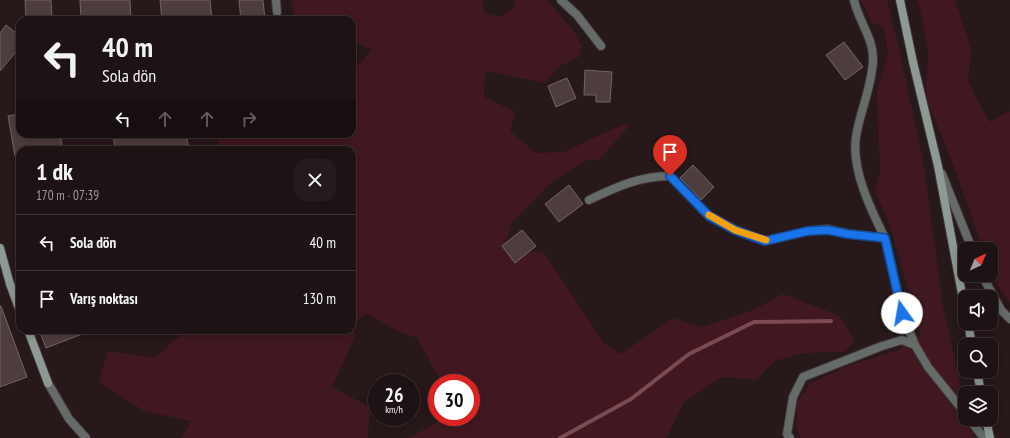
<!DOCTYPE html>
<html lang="tr">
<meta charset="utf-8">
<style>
:root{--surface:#1d1214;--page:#251b1d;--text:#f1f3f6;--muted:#a09ea0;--line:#3b3234}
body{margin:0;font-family:"PT Sans Narrow",sans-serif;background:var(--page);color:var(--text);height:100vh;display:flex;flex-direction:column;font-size:15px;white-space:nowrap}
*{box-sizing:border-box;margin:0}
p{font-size:13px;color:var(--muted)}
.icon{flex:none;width:22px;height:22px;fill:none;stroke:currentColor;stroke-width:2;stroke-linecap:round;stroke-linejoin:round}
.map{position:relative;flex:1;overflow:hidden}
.drawer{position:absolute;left:16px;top:146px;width:340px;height:188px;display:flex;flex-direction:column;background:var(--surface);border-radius:12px;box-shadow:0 2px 10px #0003,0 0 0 1px var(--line)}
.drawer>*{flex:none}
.top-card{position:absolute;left:16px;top:16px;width:340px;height:122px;border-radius:12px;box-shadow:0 2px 10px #0003,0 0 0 1px var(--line);background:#1d1214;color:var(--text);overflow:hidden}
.needle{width:26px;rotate:44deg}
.tools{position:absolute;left:958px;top:242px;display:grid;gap:8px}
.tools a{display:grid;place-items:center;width:40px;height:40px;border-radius:8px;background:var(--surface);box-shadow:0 2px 10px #0003,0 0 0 1px var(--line);font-size:20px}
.speed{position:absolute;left:368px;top:374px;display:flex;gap:8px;font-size:20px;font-weight:700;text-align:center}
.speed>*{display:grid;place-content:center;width:52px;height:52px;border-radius:50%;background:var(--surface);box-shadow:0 2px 10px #0003,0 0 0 1px var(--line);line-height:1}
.speed small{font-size:10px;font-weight:400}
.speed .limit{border:6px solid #d22;background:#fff;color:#111}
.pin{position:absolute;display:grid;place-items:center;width:34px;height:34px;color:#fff;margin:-41px -17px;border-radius:50% 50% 50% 0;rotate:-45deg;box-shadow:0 0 4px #0007}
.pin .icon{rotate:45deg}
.me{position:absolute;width:44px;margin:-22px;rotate:347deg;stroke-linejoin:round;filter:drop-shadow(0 0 3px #0008)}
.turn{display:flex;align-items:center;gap:14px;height:84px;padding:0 20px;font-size:18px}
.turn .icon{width:52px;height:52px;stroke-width:2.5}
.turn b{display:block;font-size:28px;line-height:34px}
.lanes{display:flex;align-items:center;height:38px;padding:0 20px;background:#0003;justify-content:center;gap:20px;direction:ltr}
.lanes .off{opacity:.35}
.round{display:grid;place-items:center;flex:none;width:42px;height:42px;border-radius:12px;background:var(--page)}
.summary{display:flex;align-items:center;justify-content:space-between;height:68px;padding:0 20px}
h1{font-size:24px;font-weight:600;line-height:30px}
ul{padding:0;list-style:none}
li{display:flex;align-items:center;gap:12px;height:56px;padding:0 20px;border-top:1px solid var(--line)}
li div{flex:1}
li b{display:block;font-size:15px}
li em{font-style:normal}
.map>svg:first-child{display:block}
.green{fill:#411820}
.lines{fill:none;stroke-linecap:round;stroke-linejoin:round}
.stream{stroke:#7c4a52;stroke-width:4}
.building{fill:#4e3d3f;stroke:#756365}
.street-casing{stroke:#423335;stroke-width:10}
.secondary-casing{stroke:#423335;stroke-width:10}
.street{stroke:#646b68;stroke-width:8}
.secondary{stroke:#8c9994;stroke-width:8}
.route-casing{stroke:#114b97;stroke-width:10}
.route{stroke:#1a73e8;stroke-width:7}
.slow{stroke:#f59e0b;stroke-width:7}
</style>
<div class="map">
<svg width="1010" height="438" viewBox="0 0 1010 438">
<rect width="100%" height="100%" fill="#27181a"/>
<path class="green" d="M292 0H483L484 13 501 17 516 5 515 0H547L573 30 582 46 579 57 560 66 545 83 485 71 484 97 515 112 510 131 536 153 564 152 626 123 629 126 599 160 589 159 554 180 512 223 505 246 544 253 604 343 621 354 673 318 703 327 756 309 783 294 840 316 855 342 844 352 802 353 775 361 756 380 722 377 684 402 668 435 665 438H409L437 422 438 417H471V383H442L417 338 398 331 366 313 354 323 355 337 332 387 370 407 368 438H182L191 421 144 411 99 382 108 351 154 358 187 330H352V150H215L222 134H352V72L372 50 352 40V20H294Z
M861 0H887L901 56 924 166 943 307 965 404V419H969L975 438H801L797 431V402L811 383 848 366 898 350 921 335 889 222 875 191 880 172 877 91 888 54 884 27 872 23Z
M917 0H955L971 48 968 80 978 102 990 122 1010 111V302C993 281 991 277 991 249H983L952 161 926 99 928 52 920 9Z"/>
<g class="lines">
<path class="stream" d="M560 438 631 399 689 354 754 322 831 321"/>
</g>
<path class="building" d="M25 0H51L52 20H26Z
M80 0H130L131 20H81Z
M160 0H210L212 20H162Z
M239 0H263L265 20H241Z
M6 25 20 36V47L0 71V33Z
M844 42 863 67 845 80 826 55Z
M585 70 612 72 610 102H596V95H584Z
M567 78 576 98 556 107 548 86Z
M20 114V134H60L63 150H20V156H15L8 116Z
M113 134H186L188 145 172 147 173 150H115Z
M693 165 714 187 701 200 680 178Z
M569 185 583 204 559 222 545 204Z
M522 230 536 246 515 263 502 246Z
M0 306H1L27 377 0 387Z
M39 330H90V331L46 348Z"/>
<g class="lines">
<g class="street-casing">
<path id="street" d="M276 0 277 12
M561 0 577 15 601 46
M854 0C858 20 874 39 873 60 872 87 860 111 856 137 851 169 871 210 885 238
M942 174 972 249
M589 200C616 187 640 176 670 176L709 216 735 230 765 241 808 231 828 229 848 234 885 238 902 313 915 345
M982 275 1001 310 1010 319
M48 383 69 419 86 438
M969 419 984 438
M790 438 787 434 793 397 803 377 882 346 902 340 915 345 928 367 965 413"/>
</g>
<g class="secondary-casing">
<path id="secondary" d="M900 0 913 62 938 166 965 310
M0 248 10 284 20 311
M968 323 972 345
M28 330 48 383
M977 371 981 393
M986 419 990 438"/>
</g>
<use href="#street" class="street"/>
<use href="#secondary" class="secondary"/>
</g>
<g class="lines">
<g class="route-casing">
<path id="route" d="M670 176 709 216 735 230 765 241 808 231 828 230 848 234 885 238 902 313"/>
</g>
<use href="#route" class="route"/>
<path class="slow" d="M709 215 735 230 766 240"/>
</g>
</svg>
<div class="tools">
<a><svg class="needle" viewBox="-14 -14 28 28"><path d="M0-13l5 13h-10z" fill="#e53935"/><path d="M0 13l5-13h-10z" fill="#a09ea0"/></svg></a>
<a><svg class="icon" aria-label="sound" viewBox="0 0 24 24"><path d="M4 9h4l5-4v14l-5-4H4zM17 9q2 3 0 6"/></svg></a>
<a><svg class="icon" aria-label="search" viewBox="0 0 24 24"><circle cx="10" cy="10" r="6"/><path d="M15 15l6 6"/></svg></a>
<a><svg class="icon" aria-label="layers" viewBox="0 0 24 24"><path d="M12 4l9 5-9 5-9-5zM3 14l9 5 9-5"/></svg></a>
</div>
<div class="speed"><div>26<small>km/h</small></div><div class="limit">30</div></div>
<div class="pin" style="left:670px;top:176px;background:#d93025"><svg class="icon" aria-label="arrive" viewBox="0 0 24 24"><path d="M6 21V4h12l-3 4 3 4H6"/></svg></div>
<svg class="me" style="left:902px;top:313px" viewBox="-20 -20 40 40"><circle r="19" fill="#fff"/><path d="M0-13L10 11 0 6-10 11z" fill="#1a73e8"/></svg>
<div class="top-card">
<div class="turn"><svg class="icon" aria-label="left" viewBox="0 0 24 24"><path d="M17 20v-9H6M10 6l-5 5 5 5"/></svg><div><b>40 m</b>Sola dön</div></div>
<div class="lanes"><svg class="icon" aria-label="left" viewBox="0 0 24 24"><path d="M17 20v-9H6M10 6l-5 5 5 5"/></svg><svg class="icon off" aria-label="ahead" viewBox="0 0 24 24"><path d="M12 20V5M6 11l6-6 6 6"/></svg><svg class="icon off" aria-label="ahead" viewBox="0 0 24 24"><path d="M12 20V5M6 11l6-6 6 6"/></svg><svg class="icon off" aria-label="right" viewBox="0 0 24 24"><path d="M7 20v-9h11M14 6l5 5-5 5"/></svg></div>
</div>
<section class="drawer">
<div class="summary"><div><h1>1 dk</h1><p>170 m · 07:39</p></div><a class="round"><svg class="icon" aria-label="close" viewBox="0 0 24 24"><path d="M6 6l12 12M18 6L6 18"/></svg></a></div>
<ul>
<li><svg class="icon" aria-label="left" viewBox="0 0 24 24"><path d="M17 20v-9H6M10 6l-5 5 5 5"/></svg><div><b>Sola dön</b></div><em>40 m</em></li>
<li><svg class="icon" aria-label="arrive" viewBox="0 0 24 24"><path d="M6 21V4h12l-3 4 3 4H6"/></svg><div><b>Varış noktası</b></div><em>130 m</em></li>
</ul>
</section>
</div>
